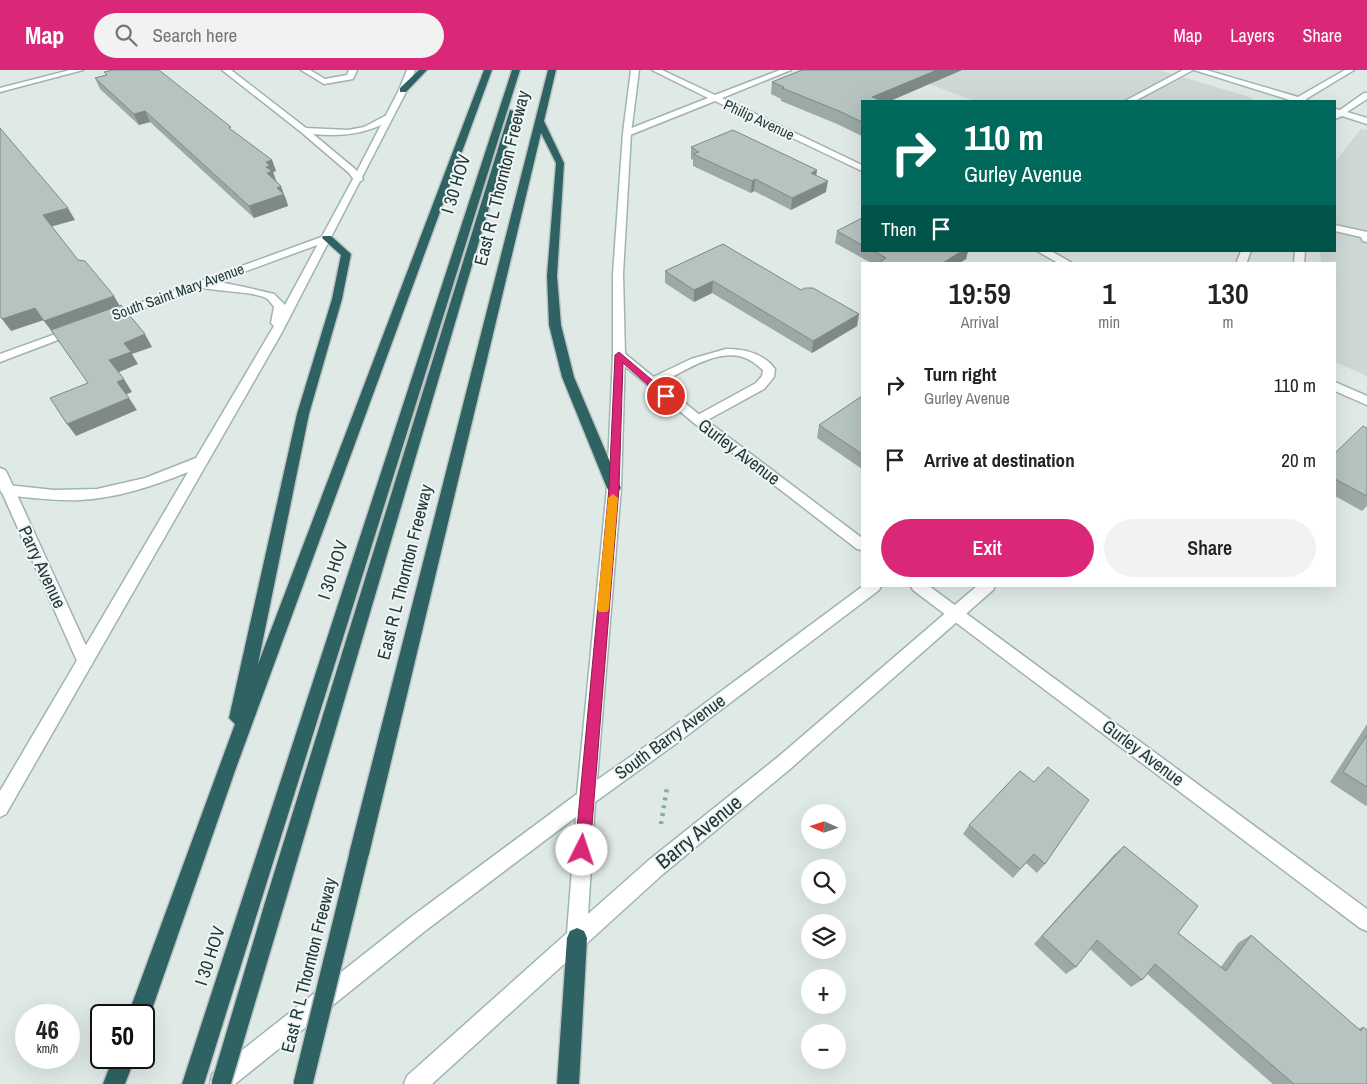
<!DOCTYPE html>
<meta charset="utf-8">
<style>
:root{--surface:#fff;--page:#f2f2f2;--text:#222;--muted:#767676;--accent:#db2777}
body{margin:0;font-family:"Archivo Narrow",sans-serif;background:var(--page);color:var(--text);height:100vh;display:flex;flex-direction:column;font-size:19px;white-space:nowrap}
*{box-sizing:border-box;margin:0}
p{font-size:16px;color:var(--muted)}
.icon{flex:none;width:28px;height:28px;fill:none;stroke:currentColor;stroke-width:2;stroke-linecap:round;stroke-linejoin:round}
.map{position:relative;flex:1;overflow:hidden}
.sheet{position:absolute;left:861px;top:192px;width:475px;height:325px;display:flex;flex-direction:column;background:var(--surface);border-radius:0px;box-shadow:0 5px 20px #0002}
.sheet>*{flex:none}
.hud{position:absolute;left:861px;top:30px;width:475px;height:152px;border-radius:0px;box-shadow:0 5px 20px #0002;background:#00695c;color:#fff;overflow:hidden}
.needle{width:32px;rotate:273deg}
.buttons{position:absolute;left:801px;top:734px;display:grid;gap:10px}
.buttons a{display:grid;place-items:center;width:45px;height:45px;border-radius:50%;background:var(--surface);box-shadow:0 5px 20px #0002;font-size:25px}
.speed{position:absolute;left:15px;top:934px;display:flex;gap:10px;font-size:25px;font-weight:700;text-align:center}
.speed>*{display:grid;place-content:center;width:65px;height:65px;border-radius:50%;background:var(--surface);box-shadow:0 5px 20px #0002;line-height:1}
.speed small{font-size:12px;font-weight:400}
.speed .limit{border:2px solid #111;border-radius:8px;background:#fff;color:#111}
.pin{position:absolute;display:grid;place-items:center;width:42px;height:42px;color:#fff;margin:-21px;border:2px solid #fff;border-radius:50%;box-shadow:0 1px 5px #0007}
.me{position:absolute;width:55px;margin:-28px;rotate:4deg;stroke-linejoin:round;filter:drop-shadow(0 0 4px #0008)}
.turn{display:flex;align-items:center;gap:18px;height:105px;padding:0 20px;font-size:22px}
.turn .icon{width:65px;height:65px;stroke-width:2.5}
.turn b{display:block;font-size:35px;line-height:42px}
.then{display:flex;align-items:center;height:48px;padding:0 20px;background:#0003;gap:10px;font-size:19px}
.eta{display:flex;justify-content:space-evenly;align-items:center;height:85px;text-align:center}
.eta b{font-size:30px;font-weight:600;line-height:35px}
.action{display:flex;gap:10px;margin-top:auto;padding:10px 20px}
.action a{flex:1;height:58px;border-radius:30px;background:var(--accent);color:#fff;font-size:20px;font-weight:600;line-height:58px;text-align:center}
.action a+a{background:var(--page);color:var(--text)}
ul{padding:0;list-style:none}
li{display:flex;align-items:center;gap:15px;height:75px;padding:0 20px}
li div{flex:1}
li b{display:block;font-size:19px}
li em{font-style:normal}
header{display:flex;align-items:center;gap:30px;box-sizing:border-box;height:70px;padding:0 25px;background:var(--accent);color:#fff}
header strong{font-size:24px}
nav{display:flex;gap:28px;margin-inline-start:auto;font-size:18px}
.search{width:350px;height:45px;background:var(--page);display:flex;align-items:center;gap:12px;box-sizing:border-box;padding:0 18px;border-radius:28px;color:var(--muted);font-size:19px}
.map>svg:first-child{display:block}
.built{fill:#ced9d7}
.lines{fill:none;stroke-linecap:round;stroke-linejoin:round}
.service-casing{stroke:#a2b1af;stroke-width:3}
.minor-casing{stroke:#a2b1af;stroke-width:3}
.secondary-casing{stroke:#9fb5b2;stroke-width:3}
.motorway-casing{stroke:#bcc4c3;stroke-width:3}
.path{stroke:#82aba8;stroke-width:4.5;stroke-dasharray:3 5;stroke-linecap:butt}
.service{fill:#fff;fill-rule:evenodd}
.minor{fill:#fff;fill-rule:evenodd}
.secondary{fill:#fff;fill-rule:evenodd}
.motorway{fill:#2f6263;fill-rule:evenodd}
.motorway-bridge-casing{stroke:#bcc4c3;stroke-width:22;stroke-linecap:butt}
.motorway-bridge{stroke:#2f6263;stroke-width:19}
.wall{fill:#9ca9a6}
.shaded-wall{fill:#7f8987}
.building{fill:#b5c4c1;stroke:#7f8987}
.route{fill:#db2777;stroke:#8e194d}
.slow{fill:#f59e0b}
.labels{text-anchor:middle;stroke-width:4;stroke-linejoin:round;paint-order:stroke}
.far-street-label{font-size:15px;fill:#213938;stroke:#eff6f5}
.street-label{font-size:18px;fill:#213938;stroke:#eff6f5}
.near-street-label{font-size:21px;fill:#213938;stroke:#eff6f5}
</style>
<header>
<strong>Map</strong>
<div class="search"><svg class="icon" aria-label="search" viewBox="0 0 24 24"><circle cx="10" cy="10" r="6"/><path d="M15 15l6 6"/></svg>Search here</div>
<nav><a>Map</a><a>Layers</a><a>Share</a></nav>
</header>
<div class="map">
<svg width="1367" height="1014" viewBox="0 0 1367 1014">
<rect width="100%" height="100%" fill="#dfeae7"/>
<path class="built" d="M839 0H1159L1253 28 1252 31H974L924 12Z
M1361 59 1367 60V306L1335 292V194H1321L1320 181H1335V92Z"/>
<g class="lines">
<g class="service-casing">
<path id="service" d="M301 0H310L325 9 347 5 349 0H357L353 9 324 14Z
M1183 0H1193L1135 31H1125Z
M1335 155 1367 162V172L1363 171 1361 167 1335 161Z
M726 279C745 279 763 283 775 299L774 307 764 319 702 353H694L692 350 694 347 756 313 762 306 763 300C756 294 749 288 739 286 711 281 680 304 655 316L651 317 645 313 647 310 691 289Z"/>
</g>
<g class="minor-casing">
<path id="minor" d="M70 0H83L0 22V18Z
M222 0H231L306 58 348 60 364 57 385 46H391V50C366 64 342 67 313 64L355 99 363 109 361 111H355L349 103 301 62Z
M652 0H662L715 25 780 0H791L722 28 862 95V101L715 31 630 65H624V61L708 28Z
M327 165 331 166V170L112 250H104L102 248 104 246Z
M1037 181H1051L1074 194H1060Z
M75 257 79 258 81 260 79 262 0 292V284Z
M619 281 623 282 702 347 862 468V480L857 479 694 353 615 288 613 285Z
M1335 312 1367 326V335L1335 321Z
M0 398 5 400 7 403 93 591 91 596 85 598 79 596 77 591 0 418Z
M911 516H929L1367 839V861L1360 858 913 520Z"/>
</g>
<g class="secondary-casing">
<path id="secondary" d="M407 0H415L407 20 281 264 6 744 0 747V721L188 402C153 416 118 428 80 430 56 431 31 428 7 425L2 423 0 420 2 417 7 415 54 420 97 419 145 408 196 388 274 256 271 253 274 237C272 234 269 230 266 228 250 220 202 222 194 214 203 205 256 220 270 223L274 224 285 235 353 109 399 20Z
M631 0H639L631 63 623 204 625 285 621 418 597 710 669 660 863 516H881L879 520 681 670 595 732 588 844 649 790 778 687 977 516H995L993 520 790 699 663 804 432 1014H404L407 1006 567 863 576 747 425 861 235 1014H210L212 1004 411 847 577 724 607 418 613 285V204L623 63Z
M1194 0H1206L1298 27 1345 0H1354L1306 29 1308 31H1293Z
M1364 23H1367V29L1347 42 1367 48V54L1342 46 1335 49V39L1340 40Z
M1241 181H1251L1246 194H1236Z
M1295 181H1305L1304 194H1294Z"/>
</g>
<g class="motorway-casing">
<path id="motorway" d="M419 0H427L406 22H400V18Z
M484 0H492L236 698 150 945 147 953 144 954V945H128L235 654 229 648 297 344 332 229 341 185 322 168 323 166H331L351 184 342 229 309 344 258 594Z
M512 0H520L204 1014H182Z
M548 0H556L544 51 564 93 557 206 561 255 574 307 621 418 619 421H609L607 418 562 307 549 255 547 206 556 93 541 63 369 784 366 791 359 793 352 791 349 784Z
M510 40 517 42 283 839 280 846 273 849 266 846 263 839Z
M577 858 584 861 587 868 579 1014H557L567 868 570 861Z
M113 988H135L125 1014H103Z"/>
</g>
<path class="path" d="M661 754 667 718"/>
<use href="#service" class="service"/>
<use href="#minor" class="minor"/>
<use href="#secondary" class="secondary"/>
<use href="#motorway" class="motorway"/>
<g class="motorway-bridge-casing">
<path id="motorway-bridge" d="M221 1014 273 839
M303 1014 359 784"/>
</g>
<use href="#motorway-bridge" class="motorway-bridge"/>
</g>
<path class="wall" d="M802 0H962L890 31H862V66L837 54 781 31V29L771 24 772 12Z
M104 2 232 60 272 90 276 101 273 102 276 112 286 128 288 136 254 148 150 52 139 55 100 19 95 8 106 5Z
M691 77 817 100 816 105 826 122 791 140 754 121 751 123 693 96V90L691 89Z
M862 148V181H968L966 189 958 194H873L835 173 837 161Z
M723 174 857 256 812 283 712 223 694 232 665 213V201Z
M862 326V399L817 368 819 355Z
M1367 358V436L1362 441 1335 426V383Z
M1367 654V735L1366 736 1330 712Z
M1020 701 1045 794 1037 803 1026 793 1013 808 963 764 969 755Z
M1124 776 1178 863 1221 897 1238 873 1251 865 1358 959 1363 957 1367 1014H1273L1147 904 1142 910 1131 917 1090 879 1076 897 1066 904 1034 874 1114 785Z"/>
<path class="shaded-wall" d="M937 0H962L890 31H871L872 27Z
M145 41 150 52 139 55 134 44Z
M272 90 276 101 273 102 277 113 267 103 266 92Z
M817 100 815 112 811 103Z
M755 109 754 121 751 123 752 111Z
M828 111 826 122 791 140 792 128Z
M281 116 288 136 254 148 249 136 277 118Z
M68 138 75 150 50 157 43 145Z
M962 181H968L966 189 958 194H941Z
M713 211 712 223 694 232V220Z
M114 226 121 238 53 263 44 251Z
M35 238 44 250 11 261 2 249Z
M859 244 857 256 812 283 813 271Z
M145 264 152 277 132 284 138 294 117 303 109 290 124 273Z
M124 309 132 322 125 325 117 312Z
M129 328 137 340 76 366 67 354Z"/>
<path class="building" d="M113 0H159L231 57 229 58 272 90 266 92 270 96 266 97 272 101 267 103 281 116 277 118 284 124 249 136 145 41 134 44 95 8 107 5 104 2Z
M802 0H937L872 27 882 31H862V52L839 41 782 18 784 17 772 12Z
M0 58 68 138 43 145 78 190 85 191 114 226 44 251 35 238 2 249 0 246Z
M733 60 817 100 811 103 828 111 792 128 755 109 752 111 693 84 699 82 691 77Z
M862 148V175L837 161Z
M723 174 801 220 805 218H813L859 244 813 271 713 211 694 220 665 201Z
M874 181H962L941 194H886L881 191 886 188Z
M121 235 145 264 124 273 131 282 109 290 124 309 117 312 129 328 67 354 50 328 88 313 51 260Z
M862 326V384L819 355Z
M1363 356 1367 358V426L1335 409V383Z
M1367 665V717L1343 702Z
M1048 697 1089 730 1045 794 1034 784 1020 799 969 755 1020 701 1034 712Z
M1124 776 1198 836 1178 863 1226 901 1251 865 1361 961 1363 957 1367 960V1014H1294L1155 894 1142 910 1097 870 1076 897 1042 866Z"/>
<path class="route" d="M619 282 671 326 670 328H663L623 293 619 418 590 780 588 785 582 787 577 785 575 780 609 418 615 285Z"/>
<path class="slow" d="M613 424 618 428 609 539 607 542H599L597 539 608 428Z"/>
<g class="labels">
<g class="far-street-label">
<text transform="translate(759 50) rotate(25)" y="5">Philip Avenue</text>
<text transform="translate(178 222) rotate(-20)" y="5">South Saint Mary Avenue</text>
</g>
<g class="street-label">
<text transform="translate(502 108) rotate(-76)" y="6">East R L Thornton Freeway</text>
<text transform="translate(456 114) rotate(-73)" y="6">I 30 HOV</text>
<text transform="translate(739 382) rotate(37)" y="6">Gurley Avenue</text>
<text transform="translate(42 497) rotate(65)" y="6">Parry Avenue</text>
<text transform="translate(333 500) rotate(-72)" y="6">I 30 HOV</text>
<text transform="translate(405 502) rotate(-76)" y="6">East R L Thornton Freeway</text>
<text transform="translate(670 667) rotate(-36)" y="6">South Barry Avenue</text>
<text transform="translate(1143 683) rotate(37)" y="6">Gurley Avenue</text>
<text transform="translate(210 886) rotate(-72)" y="6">I 30 HOV</text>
<text transform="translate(309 895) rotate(-76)" y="6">East R L Thornton Freeway</text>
</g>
<g class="near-street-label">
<text transform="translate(699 762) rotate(-39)" y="7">Barry Avenue</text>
</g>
</g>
</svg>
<div class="buttons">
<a><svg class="needle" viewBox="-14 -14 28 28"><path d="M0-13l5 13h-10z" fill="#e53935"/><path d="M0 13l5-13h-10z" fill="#767676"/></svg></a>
<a><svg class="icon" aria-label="search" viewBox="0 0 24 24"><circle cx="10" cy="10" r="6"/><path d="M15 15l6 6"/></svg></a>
<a><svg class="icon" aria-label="layers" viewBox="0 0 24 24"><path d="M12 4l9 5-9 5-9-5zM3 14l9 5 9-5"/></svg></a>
<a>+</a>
<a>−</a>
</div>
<div class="speed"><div>46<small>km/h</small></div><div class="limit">50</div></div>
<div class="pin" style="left:666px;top:326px;background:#d93025"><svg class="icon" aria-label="arrive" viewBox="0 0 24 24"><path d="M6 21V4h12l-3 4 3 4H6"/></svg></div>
<svg class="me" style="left:582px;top:780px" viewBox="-20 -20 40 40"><circle r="19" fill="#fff"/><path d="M0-13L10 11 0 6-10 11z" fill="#db2777"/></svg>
<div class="hud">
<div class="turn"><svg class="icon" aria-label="right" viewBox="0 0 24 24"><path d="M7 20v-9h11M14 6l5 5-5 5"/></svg><div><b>110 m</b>Gurley Avenue</div></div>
<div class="then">Then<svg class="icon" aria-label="arrive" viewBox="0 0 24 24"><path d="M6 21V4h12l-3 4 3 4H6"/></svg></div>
</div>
<section class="sheet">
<div class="eta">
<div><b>19:59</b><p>Arrival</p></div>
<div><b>1</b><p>min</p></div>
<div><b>130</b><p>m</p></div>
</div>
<ul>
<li><svg class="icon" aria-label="right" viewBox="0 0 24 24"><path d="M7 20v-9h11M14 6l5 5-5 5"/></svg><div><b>Turn right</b><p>Gurley Avenue</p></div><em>110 m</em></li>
<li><svg class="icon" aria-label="arrive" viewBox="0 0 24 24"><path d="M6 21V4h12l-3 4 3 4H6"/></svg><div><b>Arrive at destination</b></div><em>20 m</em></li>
</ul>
<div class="action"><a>Exit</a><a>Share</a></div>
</section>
</div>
